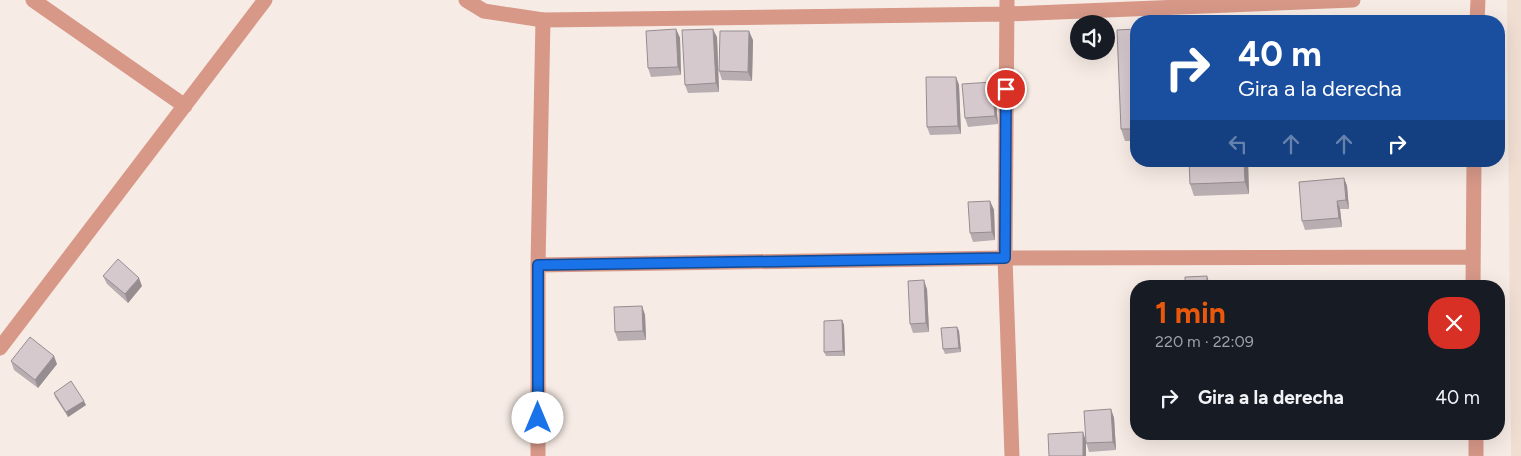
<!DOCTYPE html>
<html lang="es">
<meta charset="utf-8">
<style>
:root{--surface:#171b24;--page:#242831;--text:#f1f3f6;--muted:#9ea1a6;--accent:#ea580c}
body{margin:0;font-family:Figtree,sans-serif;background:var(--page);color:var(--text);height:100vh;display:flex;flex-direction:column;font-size:19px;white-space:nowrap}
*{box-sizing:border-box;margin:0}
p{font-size:16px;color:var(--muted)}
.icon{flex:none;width:28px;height:28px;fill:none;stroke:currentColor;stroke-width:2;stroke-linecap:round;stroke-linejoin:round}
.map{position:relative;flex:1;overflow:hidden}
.drawer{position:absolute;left:1130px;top:280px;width:375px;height:160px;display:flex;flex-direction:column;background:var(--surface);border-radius:20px;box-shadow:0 5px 20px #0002}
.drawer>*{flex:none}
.guide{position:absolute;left:1130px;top:15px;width:375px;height:152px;border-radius:20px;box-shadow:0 5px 20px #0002;background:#1a4fa0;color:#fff;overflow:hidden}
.tools{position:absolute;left:1070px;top:15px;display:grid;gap:10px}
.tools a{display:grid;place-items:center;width:45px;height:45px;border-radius:50%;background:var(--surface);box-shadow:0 5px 20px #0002;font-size:25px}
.pin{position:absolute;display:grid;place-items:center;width:42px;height:42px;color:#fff;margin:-21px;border:2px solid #fff;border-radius:50%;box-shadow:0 1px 5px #0007}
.me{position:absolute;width:55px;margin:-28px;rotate:0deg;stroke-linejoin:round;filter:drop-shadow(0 0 4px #0008)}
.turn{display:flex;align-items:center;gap:18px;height:105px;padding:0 25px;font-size:22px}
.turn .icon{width:65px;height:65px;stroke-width:2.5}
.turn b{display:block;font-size:35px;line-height:42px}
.lanes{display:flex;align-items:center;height:48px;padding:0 25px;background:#0003;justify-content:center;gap:25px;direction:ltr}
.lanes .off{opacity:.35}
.round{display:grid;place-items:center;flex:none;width:52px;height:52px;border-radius:20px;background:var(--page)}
.overview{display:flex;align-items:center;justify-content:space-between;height:85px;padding:0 25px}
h1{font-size:30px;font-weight:700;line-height:38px;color:var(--accent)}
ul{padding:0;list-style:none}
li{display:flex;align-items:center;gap:15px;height:65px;padding:0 25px}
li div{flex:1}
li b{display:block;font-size:19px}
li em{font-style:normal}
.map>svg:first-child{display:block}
.built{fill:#f0ded2}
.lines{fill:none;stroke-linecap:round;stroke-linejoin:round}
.minor{stroke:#d79888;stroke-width:15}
.tertiary{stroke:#d79888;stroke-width:15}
.wall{fill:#b8adb1}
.shaded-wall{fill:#968d90}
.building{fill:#d6c9ce;stroke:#968d90}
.route-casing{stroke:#114b97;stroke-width:12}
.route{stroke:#1a73e8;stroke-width:9}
</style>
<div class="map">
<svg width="1521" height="456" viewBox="0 0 1521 456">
<rect width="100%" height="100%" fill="#f7ece5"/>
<path class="built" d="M1507 0H1521V456H1511Z"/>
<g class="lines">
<path class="minor" d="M33 0 185 106
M1007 14 1353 0
M1477 21 1478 0
M538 265 1005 258 1473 257
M1473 286 1474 161
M0 348 265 0
M1476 434V456
M538 456V265L543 20"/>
<path class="tertiary" d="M466 0 484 11 543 20 1007 14
M1007 0 1005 258 1012 456"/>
</g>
<path class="wall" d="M676 29 680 38 681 75 651 77 648 68Z
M1136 29V141H1125L1121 129Z
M717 37 719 92 688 93 685 85Z
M753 40 752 81 722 80 719 71Z
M956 77 959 85 961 134 930 135 927 127Z
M992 82 995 91 998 124 968 127 965 118Z
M1248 161 1249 194 1194 196 1190 184Z
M1344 178 1347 186 1349 209H1340L1342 227 1305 230 1302 221Z
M990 201 994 210 995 240 973 242 970 233Z
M103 276 142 286 128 303 107 284Z
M927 289 929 332 913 333 910 324Z
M642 306 645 315 646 340 618 341 615 332Z
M842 320 844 325 845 356H826L824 352Z
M957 327 959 331 961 352 945 354 943 349Z
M11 361 57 364 38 388 14 370Z
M54 393 86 405 68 417 55 397Z
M1111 409 1114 418 1116 450 1089 452 1086 442V456V441Z"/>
<path class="shaded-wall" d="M676 29 680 38 681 75 678 67Z
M713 29 717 37 719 92 716 83Z
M749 31 753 40 752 81 748 72Z
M956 77 959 85 961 134 958 126Z
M992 82 995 91 998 124 995 116Z
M1244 161H1248L1249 194 1245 182Z
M1344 178 1347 186 1349 209 1346 200Z
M990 201 994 210 995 240 992 232Z
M1337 201 1340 209 1342 227 1339 218Z
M1207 276 1210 285V286H1207Z
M139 278 142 286 128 303 125 294Z
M924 280 927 289 929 332 926 323Z
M642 306 645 315 646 340 643 331Z
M842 320 844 325 845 356 843 351Z
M957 327 959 331 961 352 959 348Z
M54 356 57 364 38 388 35 380Z
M84 401 86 405 68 417 66 412Z
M1111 409 1114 418 1116 450 1113 442Z
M1083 432 1086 441V456H1083Z"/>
<path class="building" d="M676 29 678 67 648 68 646 31Z
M713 29 716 83 685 85 682 30Z
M1136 29V129H1121L1117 30Z
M720 31H749L748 72 719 71Z
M926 77H956L958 126 927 127Z
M992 82 995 116 965 118 962 84Z
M1189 161H1244L1245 182 1190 184Z
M1344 178 1346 200 1337 201 1339 218 1302 221 1299 182Z
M990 201 992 232 970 233 968 202Z
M118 259 139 278 125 294 103 276Z
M1207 276V286H1185V277Z
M924 280 926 323 910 324 908 281Z
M642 306 643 331 615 332 614 307Z
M842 320 843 351 824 352V321Z
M957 327 959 348 943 349 941 328Z
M30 337 54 356 35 380 11 361Z
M71 381 84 401 66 412 54 393Z
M1111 409 1113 442 1086 443 1084 411Z
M1083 432V456H1049L1048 434Z"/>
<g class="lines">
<g class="route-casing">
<path id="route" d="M538 418V265L1005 258 1006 89"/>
</g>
<use href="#route" class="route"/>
</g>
</svg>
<div class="tools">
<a><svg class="icon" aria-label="sound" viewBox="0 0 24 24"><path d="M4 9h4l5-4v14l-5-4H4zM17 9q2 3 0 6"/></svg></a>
</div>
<div class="pin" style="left:1006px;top:89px;background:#d93025"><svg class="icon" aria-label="arrive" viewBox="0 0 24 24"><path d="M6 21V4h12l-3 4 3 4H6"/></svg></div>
<svg class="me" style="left:538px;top:418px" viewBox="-20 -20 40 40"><circle r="19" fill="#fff"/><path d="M0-13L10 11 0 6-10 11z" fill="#1a73e8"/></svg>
<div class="guide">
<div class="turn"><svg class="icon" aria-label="right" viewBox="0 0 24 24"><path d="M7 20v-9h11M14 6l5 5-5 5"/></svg><div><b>40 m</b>Gira a la derecha</div></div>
<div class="lanes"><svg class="icon off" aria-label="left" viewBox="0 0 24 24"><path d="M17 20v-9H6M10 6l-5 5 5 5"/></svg><svg class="icon off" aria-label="ahead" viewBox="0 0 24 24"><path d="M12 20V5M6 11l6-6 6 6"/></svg><svg class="icon off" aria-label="ahead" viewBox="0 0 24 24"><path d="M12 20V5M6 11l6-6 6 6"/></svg><svg class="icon" aria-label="right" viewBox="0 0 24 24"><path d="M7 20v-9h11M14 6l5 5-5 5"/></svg></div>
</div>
<section class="drawer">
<div class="overview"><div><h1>1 min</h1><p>220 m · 22:09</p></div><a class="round" style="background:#d93025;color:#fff"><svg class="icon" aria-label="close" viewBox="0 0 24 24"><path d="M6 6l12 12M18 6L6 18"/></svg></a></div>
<ul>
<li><svg class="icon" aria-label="right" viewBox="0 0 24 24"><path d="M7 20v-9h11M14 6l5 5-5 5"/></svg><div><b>Gira a la derecha</b></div><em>40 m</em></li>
</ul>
</section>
</div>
